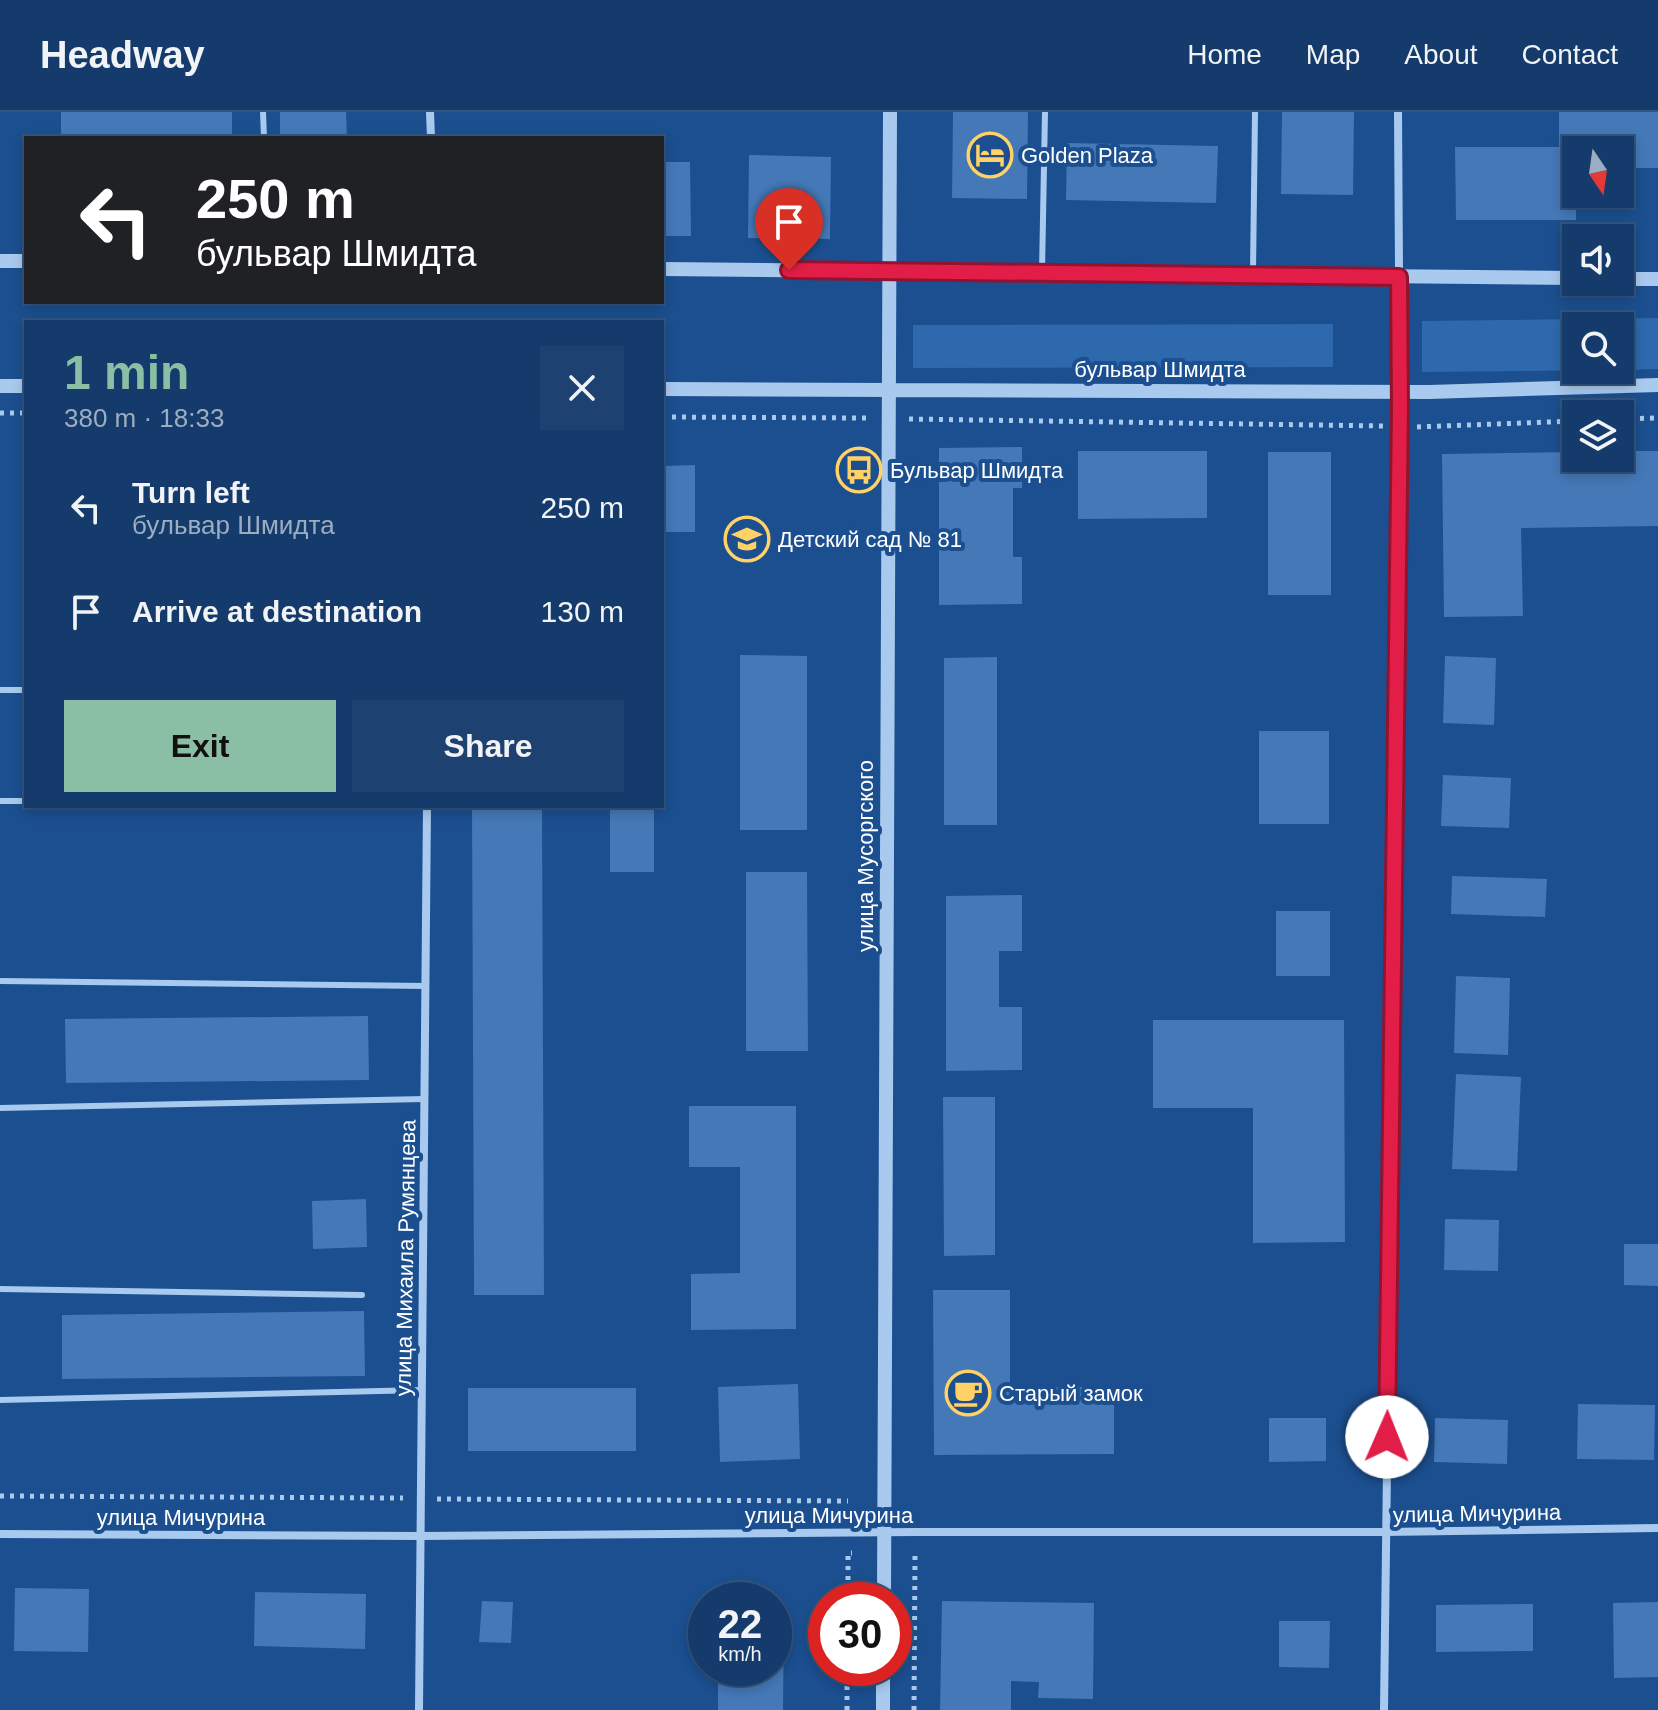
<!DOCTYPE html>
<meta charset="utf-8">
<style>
:root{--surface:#143b6b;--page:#1d4271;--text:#f1f3f6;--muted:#9dadc1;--line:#33557e;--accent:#8abfa5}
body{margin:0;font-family:Helvetica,sans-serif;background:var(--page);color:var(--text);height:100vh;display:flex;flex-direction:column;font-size:30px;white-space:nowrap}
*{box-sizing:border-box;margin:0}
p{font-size:26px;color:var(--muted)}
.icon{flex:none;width:44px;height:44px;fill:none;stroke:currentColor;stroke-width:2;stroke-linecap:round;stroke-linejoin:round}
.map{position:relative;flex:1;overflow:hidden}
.side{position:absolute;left:24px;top:208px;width:640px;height:488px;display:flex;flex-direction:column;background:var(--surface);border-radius:0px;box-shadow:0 4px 12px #0003,0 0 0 2px var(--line)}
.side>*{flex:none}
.guide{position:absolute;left:24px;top:24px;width:640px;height:168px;border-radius:0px;box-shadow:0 4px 12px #0003,0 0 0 2px var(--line);background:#202124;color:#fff;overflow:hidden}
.needle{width:52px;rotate:167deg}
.tools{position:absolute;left:1562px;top:24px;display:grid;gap:16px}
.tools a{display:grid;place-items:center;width:72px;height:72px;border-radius:0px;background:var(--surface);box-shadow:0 4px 12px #0003,0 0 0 2px var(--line);font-size:40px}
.speed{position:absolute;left:688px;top:1470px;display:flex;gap:16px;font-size:40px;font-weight:700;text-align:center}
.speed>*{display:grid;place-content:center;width:104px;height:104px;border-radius:50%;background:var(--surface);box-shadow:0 4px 12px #0003,0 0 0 2px var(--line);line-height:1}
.speed small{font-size:20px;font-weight:400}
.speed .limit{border:12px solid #d22;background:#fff;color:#111}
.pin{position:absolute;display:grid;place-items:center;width:68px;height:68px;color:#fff;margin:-82px -34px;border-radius:50% 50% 50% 0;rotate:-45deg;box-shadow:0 0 8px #0007}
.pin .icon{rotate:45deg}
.me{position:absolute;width:88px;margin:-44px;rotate:1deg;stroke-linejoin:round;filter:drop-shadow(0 0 6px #0008)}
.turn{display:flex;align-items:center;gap:28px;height:168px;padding:0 40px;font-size:36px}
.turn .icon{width:104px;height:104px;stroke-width:2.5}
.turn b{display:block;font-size:56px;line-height:68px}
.round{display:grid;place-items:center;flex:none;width:84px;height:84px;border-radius:0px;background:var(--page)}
.headline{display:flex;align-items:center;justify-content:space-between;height:136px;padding:0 40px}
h1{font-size:48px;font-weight:800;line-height:60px;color:var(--accent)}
.primary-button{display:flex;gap:16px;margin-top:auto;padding:16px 40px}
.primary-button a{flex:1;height:92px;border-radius:0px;background:var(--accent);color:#111;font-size:32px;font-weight:800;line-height:92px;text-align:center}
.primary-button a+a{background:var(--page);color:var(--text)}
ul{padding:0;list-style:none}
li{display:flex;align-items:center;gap:24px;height:104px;padding:0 40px}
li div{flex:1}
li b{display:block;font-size:30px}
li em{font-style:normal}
header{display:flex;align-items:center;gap:48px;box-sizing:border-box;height:112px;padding:0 40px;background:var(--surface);border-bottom:2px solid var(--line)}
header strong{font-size:38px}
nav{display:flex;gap:44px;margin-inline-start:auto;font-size:28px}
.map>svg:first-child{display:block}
.green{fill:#2e69ad}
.building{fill:#4478b7}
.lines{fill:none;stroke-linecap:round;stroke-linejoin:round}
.path{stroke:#a9c9ee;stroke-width:5;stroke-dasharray:4 6;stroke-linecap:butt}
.service{stroke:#a9c9ee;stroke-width:6}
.minor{stroke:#a9c9ee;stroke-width:8}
.tertiary{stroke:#a9c9ee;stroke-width:14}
.route-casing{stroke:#92132f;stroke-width:20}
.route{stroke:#e11d48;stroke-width:14}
.labels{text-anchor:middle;stroke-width:8;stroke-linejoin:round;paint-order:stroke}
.poi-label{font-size:22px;fill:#fff;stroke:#1b4f8f;text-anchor:start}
.street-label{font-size:22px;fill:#fff;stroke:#1b4f8f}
</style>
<header>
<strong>Headway</strong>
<nav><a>Home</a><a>Map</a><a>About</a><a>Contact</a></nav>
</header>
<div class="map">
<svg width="1658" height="1598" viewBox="0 0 1658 1598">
<rect width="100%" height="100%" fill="#1b4f8f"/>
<path class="green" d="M1658 206V257L1620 258V214H1576V258H1610L1422 260V209Z
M1333 212V255L913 256V213Z"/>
<path class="building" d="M61 0H232V26H61Z
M280 0H346L347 26H280Z
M953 0H1028L1027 87 952 86Z
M1282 0H1354L1353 83 1281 82Z
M1559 0H1658V56H1620V38H1576V108H1456L1455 35H1559Z
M476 23H524V26H476Z
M1067 31 1218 34 1216 91 1066 88Z
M749 43 831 45 830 127 748 126Z
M662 50H690L691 124H662Z
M26 326V373H23V327Z
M1022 335V376H1013V445H1022V492L939 493V336Z
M1078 339H1207V406L1078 407Z
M1620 339H1658V414L1521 416 1523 504 1444 505 1442 342 1576 340V346H1620Z
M1268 340H1331V483H1268Z
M695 353V420H662V354Z
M740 543 807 544V718H740Z
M1445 544 1496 546 1494 613 1443 611Z
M997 545V713H944V546Z
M1259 619H1329V712H1259Z
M1443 663 1511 666 1509 716 1441 714Z
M472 694H542L544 1183H474Z
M610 694H654V760H610Z
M746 760H807L808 939H746Z
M1452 764 1547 767 1545 805 1451 802Z
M1022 783V839H999V895H1022V958L946 959V784Z
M1276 799H1330V864H1276Z
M1456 864 1510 866 1508 943 1454 941Z
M368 904 369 968 66 971 65 907Z
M1153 908H1344L1345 1130 1253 1131V996H1153Z
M1456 962 1521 965 1517 1059 1452 1057Z
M943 985H995V1143L944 1144Z
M689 994H796V1217L691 1218V1162L740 1161V1055H689Z
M366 1087 367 1135 313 1137 312 1089Z
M1445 1107 1499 1108 1498 1159 1444 1158Z
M1624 1132H1658V1174L1624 1173Z
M933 1178H1010V1275H1114V1342L934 1343Z
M364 1199 365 1264 62 1267V1203Z
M798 1272 800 1347 720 1350 718 1275Z
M468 1276H636V1339H468Z
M1578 1292 1655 1293 1654 1348 1577 1347Z
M1269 1306H1326V1349L1269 1350Z
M1435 1306 1508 1308 1507 1352 1434 1350Z
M15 1476 89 1477 88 1540 14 1539Z
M255 1480 366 1482 365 1537 254 1534Z
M482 1489 513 1490 511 1531 479 1530Z
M942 1489 1094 1491 1093 1587 1038 1586 1039 1570 1011 1569V1598H940Z
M1658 1490V1565L1614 1566 1613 1491Z
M1533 1492V1539L1436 1540V1493Z
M774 1499H784L783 1598H718V1556H774Z
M1279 1509H1330L1329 1556 1279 1555Z"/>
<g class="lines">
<path class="path" d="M0 301H26
M662 305 867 306
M909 307 1383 314
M1620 307 1658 306
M1417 315 1576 309
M0 1384 403 1386
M437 1387 848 1389
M848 1488V1441H852
M847 1598V1556
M914 1598 915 1442"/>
<path class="service" d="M263 0 264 26
M1042 160 1045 0
M1253 160 1255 0
M0 578H26
M0 689H26
M0 869 426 874
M0 996 425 987
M0 1177 362 1183
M0 1288 422 1278"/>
<path class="minor" d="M430 0 431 26
M0 1422 421 1424 915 1420H1385L1658 1416
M419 1598 427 694
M1384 1598 1400 315 1398 0"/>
<path class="tertiary" d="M0 149H26
M662 157 1576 166
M1620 167H1658
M0 274H26
M662 277 1429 280 1658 273
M884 1488 890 0
M883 1598V1556"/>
</g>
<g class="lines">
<g class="route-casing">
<path id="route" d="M789 158 1399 165 1400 297 1387 1325"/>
</g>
<use href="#route" class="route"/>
</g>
<defs>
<g id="hotel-ring" transform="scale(2.3)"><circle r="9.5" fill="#1b4f8f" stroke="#ffd166" stroke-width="1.5"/><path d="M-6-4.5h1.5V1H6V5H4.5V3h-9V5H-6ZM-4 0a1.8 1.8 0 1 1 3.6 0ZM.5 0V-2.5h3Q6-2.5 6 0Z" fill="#ffd166"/></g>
<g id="bus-ring" transform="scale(2.3)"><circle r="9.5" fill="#1b4f8f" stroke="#ffd166" stroke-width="1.5"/><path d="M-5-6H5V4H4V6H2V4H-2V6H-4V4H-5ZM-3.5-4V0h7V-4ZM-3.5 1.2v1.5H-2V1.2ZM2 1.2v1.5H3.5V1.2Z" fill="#ffd166"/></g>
<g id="school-ring" transform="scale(2.3)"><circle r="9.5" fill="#1b4f8f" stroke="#ffd166" stroke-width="1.5"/><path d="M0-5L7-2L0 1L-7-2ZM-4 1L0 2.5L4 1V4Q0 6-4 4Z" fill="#ffd166"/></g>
<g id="cafe-ring" transform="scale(2.3)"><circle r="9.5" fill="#1b4f8f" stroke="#ffd166" stroke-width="1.5"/><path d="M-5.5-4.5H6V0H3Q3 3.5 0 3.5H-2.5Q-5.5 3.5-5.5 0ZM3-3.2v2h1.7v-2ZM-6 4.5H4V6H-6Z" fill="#ffd166"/></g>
</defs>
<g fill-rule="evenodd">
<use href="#hotel-ring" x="990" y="43"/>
<use href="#bus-ring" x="859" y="358"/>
<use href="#school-ring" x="747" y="427"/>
<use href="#cafe-ring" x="968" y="1281"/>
</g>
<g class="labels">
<g class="poi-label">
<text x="1021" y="51">Golden Plaza</text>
<text x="890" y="366">Бульвар Шмидта</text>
<text x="778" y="435">Детский сад № 81</text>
<text x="999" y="1289">Старый замок</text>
</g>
<g class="street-label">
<text x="1160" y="265">бульвар Шмидта</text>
<text transform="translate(865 744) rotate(-90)" y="8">улица Мусоргского</text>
<text transform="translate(405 1146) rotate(-89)" y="8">улица Михаила Румянцева</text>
<text transform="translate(1477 1401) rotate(-1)" y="8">улица Мичурина</text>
<text x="829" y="1411">улица Мичурина</text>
<text x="181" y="1413">улица Мичурина</text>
</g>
</g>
</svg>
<div class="tools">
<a><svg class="needle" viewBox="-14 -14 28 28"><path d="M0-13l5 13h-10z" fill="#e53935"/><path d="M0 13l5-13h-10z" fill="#9dadc1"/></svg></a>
<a><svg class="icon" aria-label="sound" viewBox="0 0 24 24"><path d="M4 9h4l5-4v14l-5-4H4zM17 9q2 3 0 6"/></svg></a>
<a><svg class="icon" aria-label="search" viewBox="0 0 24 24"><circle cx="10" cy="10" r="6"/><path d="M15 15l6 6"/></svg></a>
<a><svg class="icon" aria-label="layers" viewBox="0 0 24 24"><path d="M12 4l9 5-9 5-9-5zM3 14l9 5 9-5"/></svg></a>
</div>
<div class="speed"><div>22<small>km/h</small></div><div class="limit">30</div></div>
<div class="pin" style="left:789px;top:158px;background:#d93025"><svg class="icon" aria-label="arrive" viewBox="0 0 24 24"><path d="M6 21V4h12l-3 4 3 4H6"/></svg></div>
<svg class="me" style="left:1387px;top:1325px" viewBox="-20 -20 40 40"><circle r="19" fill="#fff"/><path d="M0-13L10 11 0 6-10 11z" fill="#e11d48"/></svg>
<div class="guide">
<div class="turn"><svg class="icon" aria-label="left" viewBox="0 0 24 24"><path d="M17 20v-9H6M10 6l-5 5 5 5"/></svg><div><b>250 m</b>бульвар Шмидта</div></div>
</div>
<section class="side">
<div class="headline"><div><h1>1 min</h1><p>380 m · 18:33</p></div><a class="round"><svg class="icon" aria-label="close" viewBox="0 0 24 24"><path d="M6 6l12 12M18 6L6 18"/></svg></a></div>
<ul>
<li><svg class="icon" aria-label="left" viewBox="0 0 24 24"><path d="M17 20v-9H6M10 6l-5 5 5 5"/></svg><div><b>Turn left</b><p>бульвар Шмидта</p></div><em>250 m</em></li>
<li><svg class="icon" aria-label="arrive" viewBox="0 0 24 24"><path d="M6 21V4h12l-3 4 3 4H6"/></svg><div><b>Arrive at destination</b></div><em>130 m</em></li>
</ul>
<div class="primary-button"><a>Exit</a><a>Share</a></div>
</section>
</div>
